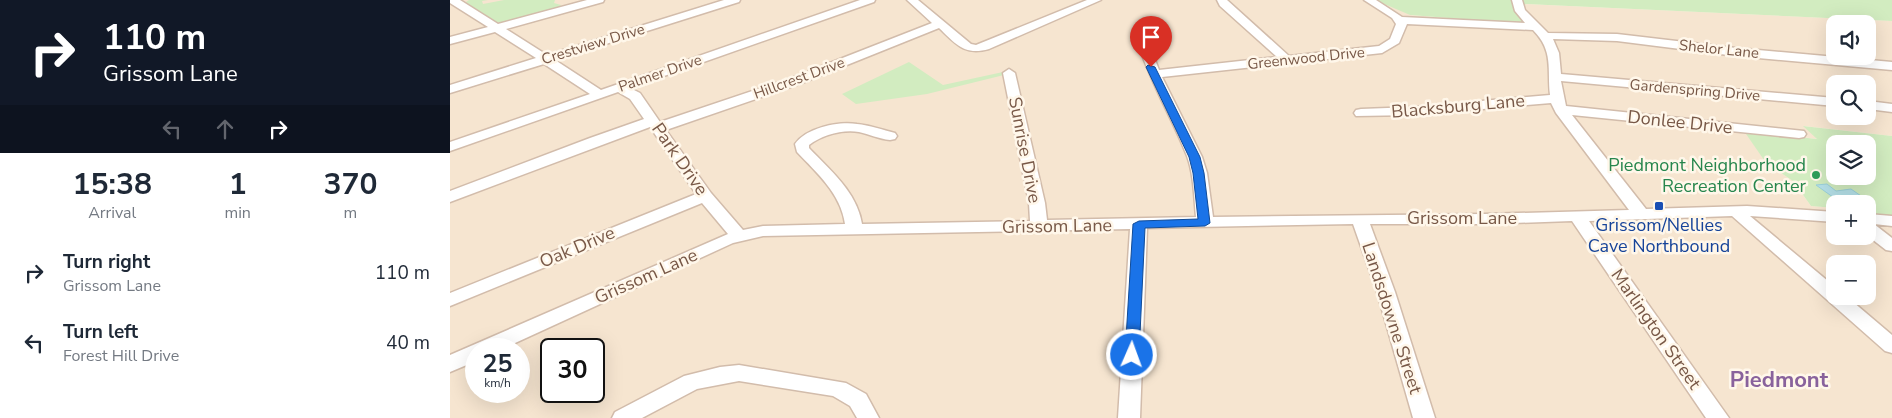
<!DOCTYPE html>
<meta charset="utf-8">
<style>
:root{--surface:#fff;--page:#f2f2f3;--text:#1f2937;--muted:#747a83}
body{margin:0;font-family:"Nunito Sans",sans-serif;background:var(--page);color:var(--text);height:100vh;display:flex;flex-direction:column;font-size:19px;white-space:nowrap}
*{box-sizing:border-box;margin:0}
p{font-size:16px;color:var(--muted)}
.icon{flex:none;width:28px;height:28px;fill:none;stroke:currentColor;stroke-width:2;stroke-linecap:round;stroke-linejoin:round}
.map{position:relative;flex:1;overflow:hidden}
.drawer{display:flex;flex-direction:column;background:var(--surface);width:450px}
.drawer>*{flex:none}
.guide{background:#111827;color:#fff;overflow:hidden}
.buttons{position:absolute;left:1376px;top:15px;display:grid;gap:10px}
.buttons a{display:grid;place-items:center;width:50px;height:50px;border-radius:10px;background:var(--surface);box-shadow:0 5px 20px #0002;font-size:25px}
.speed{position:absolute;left:15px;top:338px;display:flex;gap:10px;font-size:25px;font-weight:700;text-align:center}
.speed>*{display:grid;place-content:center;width:65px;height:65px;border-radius:50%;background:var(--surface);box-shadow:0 5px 20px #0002;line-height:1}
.speed small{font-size:12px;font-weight:400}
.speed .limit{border:2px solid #111;border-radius:8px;background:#fff;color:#111}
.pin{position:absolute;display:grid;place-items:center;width:42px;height:42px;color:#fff;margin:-51px -21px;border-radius:50% 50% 50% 0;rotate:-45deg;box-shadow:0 0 5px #0007}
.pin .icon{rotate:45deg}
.me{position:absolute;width:55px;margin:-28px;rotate:2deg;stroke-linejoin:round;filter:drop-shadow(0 0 4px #0008)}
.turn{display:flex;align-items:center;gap:18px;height:105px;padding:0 20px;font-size:22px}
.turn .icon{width:65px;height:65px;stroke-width:2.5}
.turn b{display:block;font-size:35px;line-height:42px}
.lanes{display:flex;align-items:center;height:48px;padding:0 20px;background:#0003;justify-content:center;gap:25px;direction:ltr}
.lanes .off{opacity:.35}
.eta{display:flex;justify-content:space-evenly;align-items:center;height:85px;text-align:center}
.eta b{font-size:30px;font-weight:700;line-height:35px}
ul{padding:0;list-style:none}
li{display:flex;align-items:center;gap:15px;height:70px;padding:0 20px}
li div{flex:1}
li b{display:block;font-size:19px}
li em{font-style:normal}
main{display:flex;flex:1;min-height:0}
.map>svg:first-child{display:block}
.residential{fill:#f6e5d0;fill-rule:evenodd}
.green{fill:#d2ecc0;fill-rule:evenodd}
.water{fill:#b6e1e9;stroke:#9bd1db}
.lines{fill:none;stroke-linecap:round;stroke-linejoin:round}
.minor-casing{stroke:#d2bcab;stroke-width:3}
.minor{fill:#fff;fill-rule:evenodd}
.route{fill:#1a73e8;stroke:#114b97}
.leisure-dot{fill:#2e9e5b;stroke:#fff7ea;stroke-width:2}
.transit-dot{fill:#1a4fb4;stroke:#fff7ea;stroke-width:2}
.labels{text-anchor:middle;stroke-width:5;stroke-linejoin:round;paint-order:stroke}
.far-street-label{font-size:15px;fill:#785847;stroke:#fff7ea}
.street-label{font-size:18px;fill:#785847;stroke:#fff7ea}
.leisure-label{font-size:18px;fill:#27864d;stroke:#fff7ea;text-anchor:end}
.transit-label{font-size:18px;fill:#164399;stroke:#fff7ea}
.near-neighbourhood-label{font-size:22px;font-weight:bold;fill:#89629c;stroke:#fff7ea}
</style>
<main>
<section class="drawer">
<div class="guide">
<div class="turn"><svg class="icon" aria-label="right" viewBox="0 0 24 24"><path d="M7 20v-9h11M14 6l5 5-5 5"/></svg><div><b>110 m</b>Grissom Lane</div></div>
<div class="lanes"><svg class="icon off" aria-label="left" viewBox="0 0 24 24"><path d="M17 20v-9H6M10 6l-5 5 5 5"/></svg><svg class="icon off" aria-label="ahead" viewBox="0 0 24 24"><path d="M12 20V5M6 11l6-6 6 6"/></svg><svg class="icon" aria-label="right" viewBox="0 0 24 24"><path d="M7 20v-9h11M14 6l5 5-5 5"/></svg></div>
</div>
<div class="eta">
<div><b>15:38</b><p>Arrival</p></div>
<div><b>1</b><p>min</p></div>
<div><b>370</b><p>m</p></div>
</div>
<ul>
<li><svg class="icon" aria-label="right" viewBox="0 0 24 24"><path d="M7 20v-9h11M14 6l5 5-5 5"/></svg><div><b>Turn right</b><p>Grissom Lane</p></div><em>110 m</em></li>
<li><svg class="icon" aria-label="left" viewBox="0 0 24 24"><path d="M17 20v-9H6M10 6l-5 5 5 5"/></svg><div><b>Turn left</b><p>Forest Hill Drive</p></div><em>40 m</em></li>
</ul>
</section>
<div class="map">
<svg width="1442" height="418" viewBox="0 0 1442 418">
<rect width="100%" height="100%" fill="#fef3e3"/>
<path class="residential" d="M0 0H985L935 3 961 15 1076 24 1077 15 1073 6 1075 4 1442 21V136L1354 126 1368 139 1295 131 1316 163 1343 181 1361 206 1385 208V236H1418V221L1426 225 1442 226V418H0ZM1385 24H1418V56H1385ZM1385 84H1418V116H1385ZM1385 264H1418V296H1385ZM26 349H69V391H26ZM101 349H144V391H101Z"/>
<path class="green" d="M19 0H38L32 1 33 4 54 0H105L104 3 111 5 109 8 58 23 46 22 18 5 16 2Z
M925 0H1442V21L1076 4 1073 6 1076 24 960 15Z
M459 62 493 85 553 72 554 75 477 94 406 104 392 94Z
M1353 126 1442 136V226L1426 225 1418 221V204H1385V208L1361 206 1343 181 1316 163 1294 131 1367 139ZM1385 144H1418V176H1385Z"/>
<path class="water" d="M1377 184 1386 191 1401 189 1414 198 1387 200 1366 185Z"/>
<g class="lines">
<g class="minor-casing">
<path id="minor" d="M0 0H10L48 24 137 0H154L153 2 56 29 97 55 274 0H290L289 2 105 60 151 90 410 0H425L424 2 180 88 190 93 210 122 344 77 482 23 457 0H468L521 44 526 45 637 0H651L539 49C514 56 506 44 489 28L352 83 216 130 261 193 293 230 313 226 395 224C391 194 367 173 347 152L345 144C356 128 388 121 407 124 419 125 433 130 445 133L447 136 445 139 440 140C429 139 419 134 409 132 393 129 372 135 359 145V148C380 170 407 192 412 224L580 221 579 203 553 73 559 69 565 73 595 203 597 220 746 217C744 197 744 175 737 156 722 118 702 86 689 46L695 43 699 44 709 70 827 57 770 6 767 0H777L839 56 929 46 940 39 946 24 942 18 914 0H926L952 17 1075 23 1065 11 1062 0H1072L1075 10 1098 33 1167 34 1286 48 1442 62V70L1286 56 1167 41 1103 39 1109 53 1111 74 1385 98V106L1111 81 1116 106 1354 131 1356 134 1354 137 1349 138 1122 115 1196 209 1297 206 1385 212V222L1300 216 1385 287V296H1396L1442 335V353L1435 351 1282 216 1139 221 1279 418H1256L1122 221 1034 224H920L945 292 985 418H963L927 292 903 224 697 228 690 418H668L680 229 313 236 283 243 52 349H26V361L0 372V355L278 234 252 203 0 306V293L246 194 200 127 0 202V191L140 138 194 119 180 99 168 92 0 151V142L140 94 94 64 0 93V85L86 58 45 32 0 44V37L38 27 0 3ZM957 24 1083 30C1104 51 1097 69 1100 95L964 107 911 109 906 110 904 113 906 116 964 115 1101 103 1106 113 1179 210 1034 214 763 217 757 173 752 157 712 77 932 53 949 43Z
M1418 101 1442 104V112L1418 109Z
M1418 214 1442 216V226L1424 224 1442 238V251L1436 250 1418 236Z
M289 365 396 383 416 394 429 418H407L400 406 383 396 289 381 247 389 192 418H162L165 412 234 376 270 367Z"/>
</g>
<use href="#minor" class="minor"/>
</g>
<path class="route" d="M698 65 705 67 750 157 754 173 760 223 755 226 695 228 689 355 687 359 682 360 677 359 675 355 683 224 689 221 748 219 743 173 739 157 696 67Z"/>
<circle class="leisure-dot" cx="1366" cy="175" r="5"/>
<rect class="transit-dot" x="1204" y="201" width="10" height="10" rx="2.5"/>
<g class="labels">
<g class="far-street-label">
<text transform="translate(143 44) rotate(-17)" y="5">Crestview Drive</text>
<text transform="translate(1269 49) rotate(6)" y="5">Shelor Lane</text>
<text transform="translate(856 58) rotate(-6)" y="5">Greenwood Drive</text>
<text transform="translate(210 73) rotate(-19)" y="5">Palmer Drive</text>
<text transform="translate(349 78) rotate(-20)" y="5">Hillcrest Drive</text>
<text transform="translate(1245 90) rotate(5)" y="5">Gardenspring Drive</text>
</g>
<g class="street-label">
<text transform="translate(1008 106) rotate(-5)" y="6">Blacksburg Lane</text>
<text transform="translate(1230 122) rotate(6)" y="6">Donlee Drive</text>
<text transform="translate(575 150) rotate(79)" y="6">Sunrise Drive</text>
<text transform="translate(230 159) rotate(55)" y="6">Park Drive</text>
<text x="1012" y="224">Grissom Lane</text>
<text transform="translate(607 226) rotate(-1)" y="6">Grissom Lane</text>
<text transform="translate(127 247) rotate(-23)" y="6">Oak Drive</text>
<text transform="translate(196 276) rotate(-24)" y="6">Grissom Lane</text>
<text transform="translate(942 318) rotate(72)" y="6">Landsdowne Street</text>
<text transform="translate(1206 329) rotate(55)" y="6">Marlington Street</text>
</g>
<g class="leisure-label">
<text x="1356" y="171">Piedmont Neighborhood<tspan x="1356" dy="21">Recreation Center</tspan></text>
</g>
<g class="transit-label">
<text x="1209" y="231">Grissom/Nellies<tspan x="1209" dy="21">Cave Northbound</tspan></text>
</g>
<g class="near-neighbourhood-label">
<text x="1329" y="387">Piedmont</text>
</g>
</g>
</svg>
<div class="buttons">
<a><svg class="icon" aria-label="sound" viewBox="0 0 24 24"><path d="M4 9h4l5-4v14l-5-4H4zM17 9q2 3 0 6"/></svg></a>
<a><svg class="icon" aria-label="search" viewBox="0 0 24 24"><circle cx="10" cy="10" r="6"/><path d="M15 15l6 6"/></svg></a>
<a><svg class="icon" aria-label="layers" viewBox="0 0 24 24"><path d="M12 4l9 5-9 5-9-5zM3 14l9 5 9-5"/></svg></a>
<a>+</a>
<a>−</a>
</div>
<div class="speed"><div>25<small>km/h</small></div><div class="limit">30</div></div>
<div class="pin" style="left:701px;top:67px;background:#d93025"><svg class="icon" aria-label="arrive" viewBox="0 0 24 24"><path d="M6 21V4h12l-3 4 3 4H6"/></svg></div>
<svg class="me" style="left:682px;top:355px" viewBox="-20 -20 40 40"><circle r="17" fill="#1a73e8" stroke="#fff" stroke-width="3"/><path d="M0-11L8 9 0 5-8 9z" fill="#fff"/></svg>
</div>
</main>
